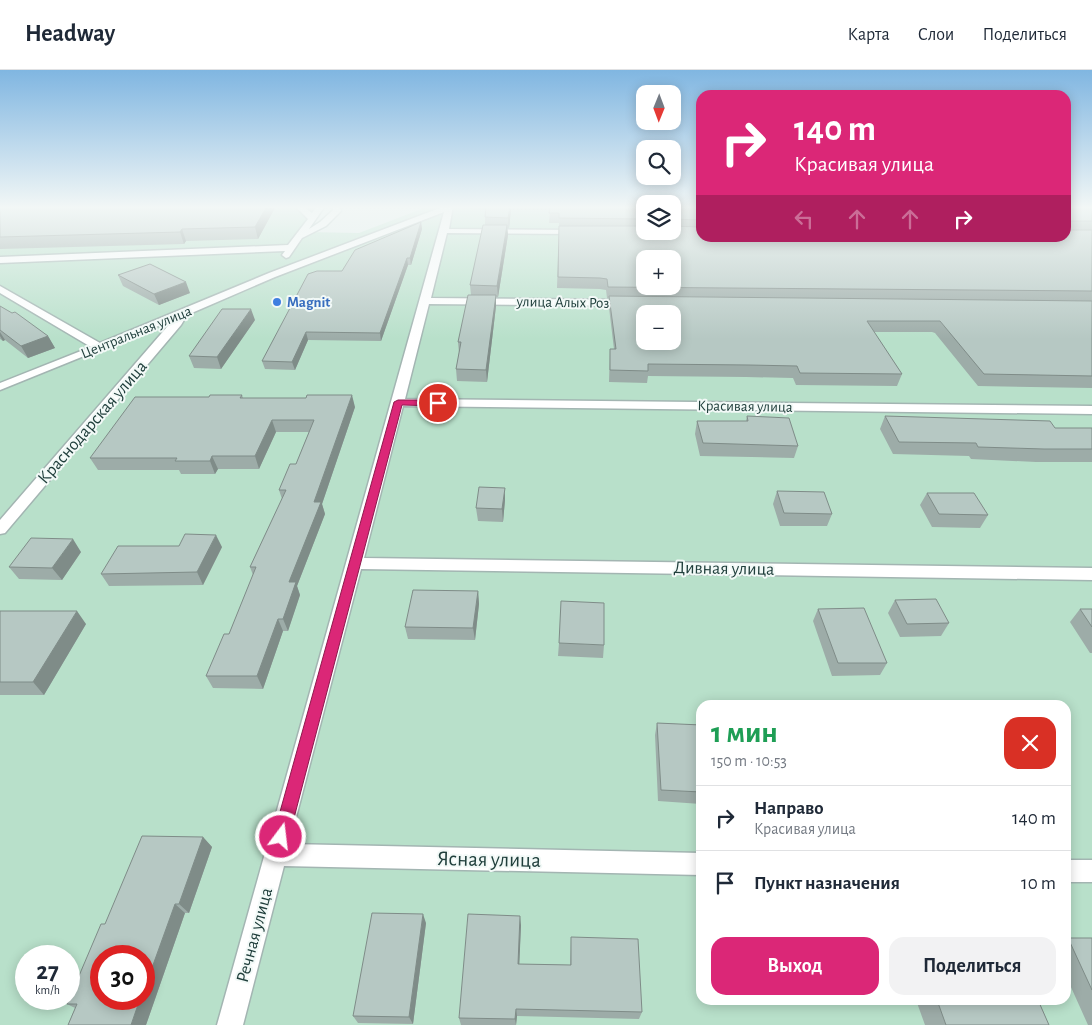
<!DOCTYPE html>
<html lang="ru">
<meta charset="utf-8">
<style>
:root{--surface:#fff;--page:#f2f2f3;--text:#1f2937;--muted:#747a83;--line:#e0e1e3;--accent:#db2777}
body{margin:0;font-family:"Alegreya Sans",sans-serif;background:var(--page);color:var(--text);height:100vh;display:flex;flex-direction:column;font-size:19px;white-space:nowrap}
*{box-sizing:border-box;margin:0}
p{font-size:16px;color:var(--muted)}
.icon{flex:none;width:28px;height:28px;fill:none;stroke:currentColor;stroke-width:2;stroke-linecap:round;stroke-linejoin:round}
.map{position:relative;flex:1;overflow:hidden}
.drawer{position:absolute;left:696px;top:630px;width:375px;height:305px;display:flex;flex-direction:column;background:var(--surface);border-radius:15px;box-shadow:0 2px 12px #0003}
.drawer>*{flex:none}
.banner{position:absolute;left:696px;top:20px;width:375px;height:152px;border-radius:15px;box-shadow:0 2px 12px #0003;background:#db2777;color:#fff;overflow:hidden}
.needle{width:32px;rotate:181deg}
.tools{position:absolute;left:636px;top:15px;display:grid;gap:10px}
.tools a{display:grid;place-items:center;width:45px;height:45px;border-radius:10px;background:var(--surface);box-shadow:0 2px 12px #0003;font-size:25px}
.speed{position:absolute;left:15px;top:875px;display:flex;gap:10px;font-size:25px;font-weight:700;text-align:center}
.speed>*{display:grid;place-content:center;width:65px;height:65px;border-radius:50%;background:var(--surface);box-shadow:0 2px 12px #0003;line-height:1}
.speed small{font-size:12px;font-weight:400}
.speed .limit{border:8px solid #d22;background:#fff;color:#111}
.pin{position:absolute;display:grid;place-items:center;width:42px;height:42px;color:#fff;margin:-21px;border:2px solid #fff;border-radius:50%;box-shadow:0 1px 5px #0007}
.me{position:absolute;width:55px;margin:-28px;rotate:15deg;stroke-linejoin:round;filter:drop-shadow(0 0 4px #0008)}
.turn{display:flex;align-items:center;gap:18px;height:105px;padding:0 15px;font-size:22px}
.turn .icon{width:65px;height:65px;stroke-width:2.5}
.turn b{display:block;font-size:35px;line-height:42px}
.lanes{display:flex;align-items:center;height:48px;padding:0 15px;background:#0003;justify-content:center;gap:25px;direction:ltr}
.lanes .off{opacity:.35}
.round{display:grid;place-items:center;flex:none;width:52px;height:52px;border-radius:15px;background:var(--page)}
.head{display:flex;align-items:center;justify-content:space-between;height:85px;padding:0 15px}
h1{font-size:30px;font-weight:700;line-height:38px;color:#1e9e55}
.primary-button{display:flex;gap:10px;margin-top:auto;padding:10px 15px}
.primary-button a{flex:1;height:58px;border-radius:15px;background:var(--accent);color:#fff;font-size:20px;font-weight:700;line-height:58px;text-align:center}
.primary-button a+a{background:var(--page);color:var(--text)}
ul{padding:0;list-style:none}
li{display:flex;align-items:center;gap:15px;height:65px;padding:0 15px;border-top:1px solid var(--line)}
li div{flex:1}
li b{display:block;font-size:19px}
li em{font-style:normal}
header{display:flex;align-items:center;gap:30px;box-sizing:border-box;height:70px;padding:0 25px;background:var(--surface);border-bottom:1px solid var(--line)}
header strong{font-size:24px}
nav{display:flex;gap:28px;margin-inline-start:auto;font-size:18px}
.map>svg:first-child{display:block}
.green{fill:#b8e0ca;fill-rule:evenodd}
.lines{fill:none;stroke-linecap:round;stroke-linejoin:round}
.street-casing{stroke:#a3b5b2;stroke-width:3}
.street{fill:#fff;fill-rule:evenodd}
.wall{fill:#9daca8}
.shaded-wall{fill:#7f8c88}
.building{fill:#b6c8c3;stroke:#7f8c88;fill-rule:evenodd}
.route{fill:#db2777;stroke:#8e194d}
.shop-dot{fill:#3f7fe0;stroke:#f2f9f7;stroke-width:2}
.labels{text-anchor:middle;stroke-width:4;stroke-linejoin:round;paint-order:stroke}
.far-shop-label{font-size:15px;font-weight:bold;fill:#366cbe;stroke:#f2f9f7;text-anchor:start}
.far-street-label{font-size:15px;fill:#203f3c;stroke:#f2f9f7}
.street-label{font-size:18px;fill:#203f3c;stroke:#f2f9f7}
.near-street-label{font-size:21px;fill:#203f3c;stroke:#f2f9f7}
</style>
<header>
<strong>Headway</strong>
<nav><a>Карта</a><a>Слои</a><a>Поделиться</a></nav>
</header>
<div class="map">
<svg width="1092" height="955" viewBox="0 0 1092 955">
<rect width="100%" height="100%" fill="#e1edea"/>
<path class="green" d="M427 136H645V161H672L701 136V168H1066L1092 136V955H0V149L325 137 307 162 359 163 424 138ZM645 189H672V216H645ZM645 244H672V271H645ZM701 635H1066V930H701ZM26 886H69V929H26ZM101 886H144V929H101Z"/>
<g class="lines">
<g class="street-casing">
<path id="street" d="M295 136H303L312 143 317 136H325L309 159 320 152 333 140 332 136H340L341 141 326 156 302 168 289 187 286 188 282 185 285 181 0 193V187L288 175 308 149Z
M445 136H453L449 159 580 160 584 162 580 164 447 163 431 228 628 230 633 233 628 236 429 234 405 329 1092 336V344L403 336 364 488 1092 498V510L361 499 289 774 701 783V805L284 796 243 955H217L444 142 275 207 187 245 181 255 5 463 0 464V450L173 250 0 320V313L91 277 0 223V216L100 273 269 203Z
M1066 790H1092V812H1066Z"/>
</g>
<use href="#street" class="street"/>
</g>
<path class="wall" d="M0 136H276L258 169 186 171 184 174 0 179Z
M469 136H645V161H672V136H701V168L1066 136H1092V318L978 316 935 263 932 262H874L902 304 897 316 796 315 793 308 746 307 648 306 647 313 609 312 610 279H614L609 238V228H607L606 220 600 219 557 218 559 153H549L550 140H511L509 158H507L508 165 498 227H496V236L487 312 457 311 456 299 459 283 458 272 471 225 470 215 485 155V147L486 140 470 139Z
M421 152 422 159 411 195H408L381 271 308 270 295 300 265 299 262 291Z
M118 205 190 223 159 235 123 216Z
M0 236 48 266 55 278 28 288 5 270 3 271 0 269Z
M255 250 221 299 194 298 189 286Z
M242 325 243 328 355 337 322 434 325 444 297 516 300 525 288 561H283L263 619 213 618 206 606 229 564 253 505 250 497 282 429 279 420 296 394 309 362H276L259 399H218L215 404H181L179 400H98L90 388 209 327Z
M747 346 798 376 794 388 700 386 695 364 697 351H746Z
M885 346 1055 358H1092V392H1036L971 389 969 386 893 384 880 359Z
M777 421 832 444 827 456H780L773 434Z
M927 423 988 445 980 458 932 457 920 435Z
M505 430 503 452 478 451 476 438Z
M222 477 203 515 109 516 101 504Z
M81 482 62 510 19 509 9 497Z
M478 521 479 534 475 570 408 569 405 557Z
M895 530 949 553 941 566 900 567 888 543Z
M818 539 887 593 880 605 832 606 813 551Z
M1080 539H1092V583H1090L1070 552Z
M0 541 86 554 44 625H0Z
M559 573 604 575 603 588 558 586Z
M657 653 701 655V734L658 731 655 665Z
M203 767 212 777 189 843H185L146 955H68L75 938 67 934 105 854Z
M426 853 413 954 358 953 353 946Z
M521 855 519 894 570 895 571 867 642 942 639 949 517 946 516 955H461L459 948Z
M1068 868H1092V955H1088L1066 906V869Z
M916 930H1038L1049 955H925Z"/>
<path class="shaded-wall" d="M267 136H276L258 169 255 157Z
M510 136H511V140L509 158 508 148Z
M421 152 422 159 411 195 410 188Z
M507 155 508 165 498 227 497 216Z
M182 159 186 171 184 174 180 162Z
M407 188 408 195 381 271 380 263Z
M186 212 190 223 159 235 154 224Z
M496 225V236L487 312 486 300Z
M251 239 255 250 221 299 217 287Z
M0 262 5 270 3 271 0 266Z
M306 262 308 270 295 300 292 292Z
M48 266 55 278 28 288 21 276Z
M352 325 355 337 322 434 325 444 297 516 300 525 288 561 283 549 289 512 314 432Z
M272 350 276 362 259 399 255 386Z
M212 386 218 399 215 404 210 391Z
M505 418V430L503 452 502 439Z
M216 465 222 477 203 515 197 502Z
M73 469 81 482 62 510 52 498Z
M478 521 479 534 475 570 473 558Z
M77 541 86 554 44 625 33 612Z
M278 549 283 561 263 619 257 606Z
M203 767 212 777 189 843 179 834Z
M175 834 185 843 146 955H131L140 929H144V920Z
M423 844 426 853 413 954 409 947Z
M520 846 521 855 519 902 518 894Z
M516 939 517 946 516 955 515 949Z"/>
<path class="building" d="M0 136H267L255 157 182 159 180 162 0 167Z
M486 136H510L508 148 485 147Z
M550 136H645V149L559 148V143H549Z
M672 136H701V150L672 149Z
M1066 136H1092V151H1071L1069 158 1071 160H1092V221L608 217 607 209 600 208 558 207 559 156H645V161H672V156L701 157V168H1066ZM645 189H672V216H645Z
M421 152 410 188H407L380 263 306 262 292 292 262 291 308 204 317 201H342L355 180Z
M483 155H507L497 216 470 215Z
M150 194 186 212 154 224 118 205Z
M468 225H496L486 300 456 299 461 272H458Z
M609 226 1092 231V306L984 304 940 251H867L902 304 800 303 797 296 749 295 648 294V301L610 300V279H616ZM645 244H672V271H645Z
M0 236 12 243 15 242 48 266 21 276 0 260Z
M222 239H251L217 287 189 286Z
M210 325H242L240 328H306L307 325H352L314 432H321L289 512H296L283 549H278L257 606H206L224 564H229L256 497H250L286 420H279L290 394H296L314 350H272L255 386H212L210 391H175L177 388H90L135 327H209Z
M747 346 789 348 798 376 703 373 697 351H748Z
M885 346 1050 351 1055 358H1092V379H1044L978 377 976 373 899 372Z
M479 417 505 418 502 439 476 438Z
M777 421 824 422 832 444 784 443Z
M927 423H974L988 445 939 444Z
M185 464 216 465 197 502 101 504 118 476H179Z
M31 468 73 469 52 498 9 497Z
M413 520 478 521 473 558 405 557Z
M936 529 949 553 907 554 895 530Z
M561 531 604 533V575L559 573Z
M864 538 887 593H838L818 539Z
M1080 539H1092V557Z
M0 541H77L33 612H0Z
M966 631 968 635H931L930 632Z
M657 653 701 655V722L661 720Z
M142 766 203 767 179 834H175L144 920V886H101V929H140L131 955H68L77 934H67L101 854H105Z
M372 843 423 844 409 947 353 946Z
M468 844 520 846 518 894 571 895V867L638 869 642 942 516 939 515 949 459 948Z
M1068 868H1092V920Z
M937 930H1038L1049 955H946Z"/>
<linearGradient id="sky" x2="0" y2="1"><stop stop-color="#80b6e1"/><stop offset="0.51" stop-color="#f2f7f6"/><stop offset="1" stop-color="#f2f7f6" stop-opacity="0"/></linearGradient>
<rect width="1092" height="269" fill="url(#sky)"/>
<path class="route" d="M398 330H438L443 333 438 336 402 335 289 767 287 773 281 775 275 773 273 767 394 332Z"/>
<circle class="shop-dot" cx="277" cy="232" r="5"/>
<g class="labels">
<g class="far-shop-label">
<text x="287" y="237">Magnit</text>
</g>
<g class="far-street-label">
<text transform="translate(563 232) rotate(1)" y="5">улица Алых Роз</text>
<text transform="translate(136 262) rotate(-22)" y="5">Центральная улица</text>
<text transform="translate(745 336) rotate(1)" y="5">Красивая улица</text>
</g>
<g class="street-label">
<text transform="translate(92 352) rotate(-49)" y="6">Краснодарская улица</text>
<text transform="translate(724 498) rotate(1)" y="6">Дивная улица</text>
<text transform="translate(254 865) rotate(-75)" y="6">Речная улица</text>
</g>
<g class="near-street-label">
<text transform="translate(489 789) rotate(1)" y="7">Ясная улица</text>
</g>
</g>
</svg>
<div class="tools">
<a><svg class="needle" viewBox="-14 -14 28 28"><path d="M0-13l5 13h-10z" fill="#e53935"/><path d="M0 13l5-13h-10z" fill="#747a83"/></svg></a>
<a><svg class="icon" aria-label="search" viewBox="0 0 24 24"><circle cx="10" cy="10" r="6"/><path d="M15 15l6 6"/></svg></a>
<a><svg class="icon" aria-label="layers" viewBox="0 0 24 24"><path d="M12 4l9 5-9 5-9-5zM3 14l9 5 9-5"/></svg></a>
<a>+</a>
<a>−</a>
</div>
<div class="speed"><div>27<small>km/h</small></div><div class="limit">30</div></div>
<div class="pin" style="left:438px;top:333px;background:#d93025"><svg class="icon" aria-label="arrive" viewBox="0 0 24 24"><path d="M6 21V4h12l-3 4 3 4H6"/></svg></div>
<svg class="me" style="left:281px;top:767px" viewBox="-20 -20 40 40"><circle r="17" fill="#db2777" stroke="#fff" stroke-width="3"/><path d="M0-11L8 9 0 5-8 9z" fill="#fff"/></svg>
<div class="banner">
<div class="turn"><svg class="icon" aria-label="right" viewBox="0 0 24 24"><path d="M7 20v-9h11M14 6l5 5-5 5"/></svg><div><b>140 m</b>Красивая улица</div></div>
<div class="lanes"><svg class="icon off" aria-label="left" viewBox="0 0 24 24"><path d="M17 20v-9H6M10 6l-5 5 5 5"/></svg><svg class="icon off" aria-label="ahead" viewBox="0 0 24 24"><path d="M12 20V5M6 11l6-6 6 6"/></svg><svg class="icon off" aria-label="ahead" viewBox="0 0 24 24"><path d="M12 20V5M6 11l6-6 6 6"/></svg><svg class="icon" aria-label="right" viewBox="0 0 24 24"><path d="M7 20v-9h11M14 6l5 5-5 5"/></svg></div>
</div>
<section class="drawer">
<div class="head"><div><h1>1 мин</h1><p>150 m · 10:53</p></div><a class="round" style="background:#d93025;color:#fff"><svg class="icon" aria-label="close" viewBox="0 0 24 24"><path d="M6 6l12 12M18 6L6 18"/></svg></a></div>
<ul>
<li><svg class="icon" aria-label="right" viewBox="0 0 24 24"><path d="M7 20v-9h11M14 6l5 5-5 5"/></svg><div><b>Направо</b><p>Красивая улица</p></div><em>140 m</em></li>
<li><svg class="icon" aria-label="arrive" viewBox="0 0 24 24"><path d="M6 21V4h12l-3 4 3 4H6"/></svg><div><b>Пункт назначения</b></div><em>10 m</em></li>
</ul>
<div class="primary-button"><a>Выход</a><a>Поделиться</a></div>
</section>
</div>
